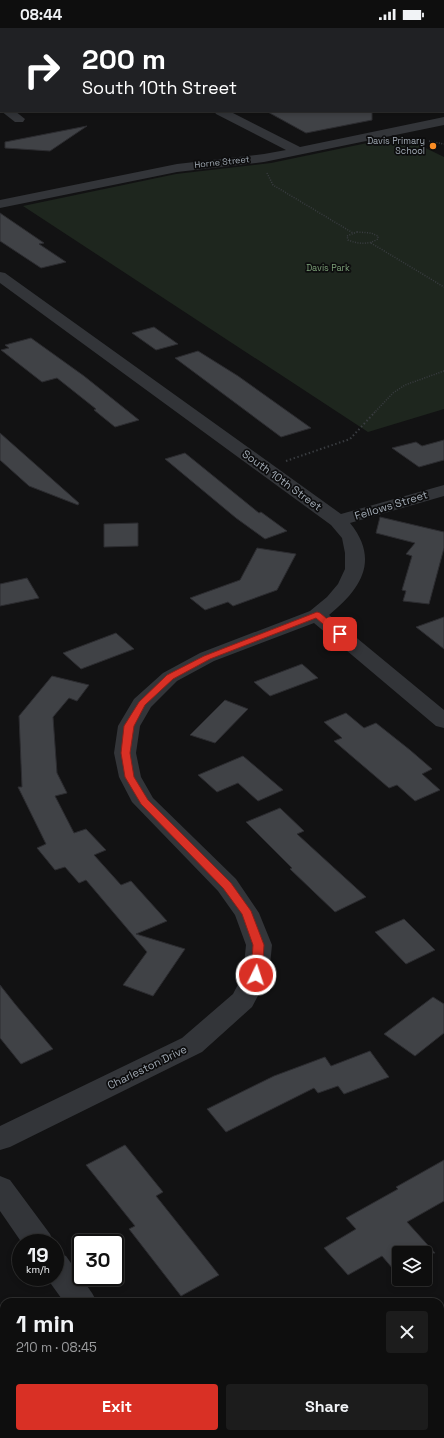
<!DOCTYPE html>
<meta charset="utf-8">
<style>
:root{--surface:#0e0e0e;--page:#1c1c1c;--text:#f1f3f6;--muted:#9b9c9e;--line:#2e2e2e;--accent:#d93025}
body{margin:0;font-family:"Space Grotesk",sans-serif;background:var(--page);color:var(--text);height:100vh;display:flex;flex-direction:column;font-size:15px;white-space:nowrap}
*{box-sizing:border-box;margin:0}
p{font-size:13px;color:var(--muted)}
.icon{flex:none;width:22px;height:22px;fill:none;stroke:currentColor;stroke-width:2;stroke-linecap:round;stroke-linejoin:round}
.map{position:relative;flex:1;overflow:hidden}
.sheet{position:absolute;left:0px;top:1270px;width:444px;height:140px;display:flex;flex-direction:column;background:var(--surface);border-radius:12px 12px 0 0;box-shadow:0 2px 6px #0003,0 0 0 1px var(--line)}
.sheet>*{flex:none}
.guide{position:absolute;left:0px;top:0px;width:444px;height:84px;box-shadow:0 2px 6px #0003,0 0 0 1px var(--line);background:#202124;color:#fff;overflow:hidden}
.buttons{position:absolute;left:392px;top:1218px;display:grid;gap:8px}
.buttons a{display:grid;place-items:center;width:40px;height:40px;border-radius:4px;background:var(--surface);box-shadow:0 2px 6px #0003,0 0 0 1px var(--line);font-size:20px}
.speed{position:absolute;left:12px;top:1206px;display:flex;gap:8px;font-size:20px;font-weight:700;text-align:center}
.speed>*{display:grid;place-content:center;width:52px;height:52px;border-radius:50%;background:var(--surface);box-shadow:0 2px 6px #0003,0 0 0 1px var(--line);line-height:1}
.speed small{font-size:10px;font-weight:400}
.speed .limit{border:2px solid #111;border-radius:6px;background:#fff;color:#111}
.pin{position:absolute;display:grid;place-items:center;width:34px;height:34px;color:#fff;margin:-17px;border-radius:8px;box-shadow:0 2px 6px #0006}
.me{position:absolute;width:44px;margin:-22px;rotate:4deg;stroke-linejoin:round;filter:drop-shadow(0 0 3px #0008)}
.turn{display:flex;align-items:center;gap:14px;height:84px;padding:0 16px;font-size:18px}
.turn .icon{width:52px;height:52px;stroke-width:2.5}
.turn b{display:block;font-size:28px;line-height:34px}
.round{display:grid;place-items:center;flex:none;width:42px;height:42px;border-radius:4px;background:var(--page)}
.summary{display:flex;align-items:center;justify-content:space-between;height:68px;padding:0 16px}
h1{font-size:24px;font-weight:600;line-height:30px}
.action{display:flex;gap:8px;margin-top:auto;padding:8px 16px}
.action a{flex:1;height:46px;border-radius:4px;background:var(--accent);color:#fff;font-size:16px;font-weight:600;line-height:46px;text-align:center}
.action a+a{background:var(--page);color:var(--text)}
.status{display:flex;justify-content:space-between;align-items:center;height:28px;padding:0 20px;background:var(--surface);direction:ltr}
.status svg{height:11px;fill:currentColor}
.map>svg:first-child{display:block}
.green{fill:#1e261e}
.building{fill:#404246;stroke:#2c2c30}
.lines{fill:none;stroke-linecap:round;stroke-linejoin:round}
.path-far1{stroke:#393c40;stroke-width:1.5;stroke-dasharray:1 1.5;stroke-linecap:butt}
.path{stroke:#393c40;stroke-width:2;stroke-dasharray:1.5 2.5;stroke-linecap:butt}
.minor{fill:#333539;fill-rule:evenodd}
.route{fill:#d93025;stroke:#8d1f18}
.poi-dot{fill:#f98c24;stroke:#0d0d0e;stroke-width:1.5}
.labels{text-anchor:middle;stroke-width:3.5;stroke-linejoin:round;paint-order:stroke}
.far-poi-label{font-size:9px;fill:#a2abb5;stroke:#0d0d0e;text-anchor:end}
.far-street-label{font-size:9px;fill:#a2abb5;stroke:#0d0d0e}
.far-park-label{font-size:9px;fill:#7da178;stroke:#0d0d0e}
.street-label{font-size:11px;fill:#a2abb5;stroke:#0d0d0e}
</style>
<div class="status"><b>08:44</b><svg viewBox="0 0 49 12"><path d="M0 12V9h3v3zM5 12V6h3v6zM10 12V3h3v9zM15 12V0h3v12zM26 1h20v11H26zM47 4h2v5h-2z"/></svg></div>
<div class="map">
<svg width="444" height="1410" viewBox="0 0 444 1410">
<rect width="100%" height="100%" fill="#121213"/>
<path class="green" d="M401 108 444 129V381L368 404 23 178 176 146 271 135Z"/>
<path class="building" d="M266 83H372V92L306 105Z
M87 98 50 123 5 120V114Z
M0 185 44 215 39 216 66 234 41 240 0 213Z
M154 299 178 316 156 322 132 305Z
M31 310 84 348 139 392 115 399 94 382 96 381 57 350 42 354 1 322 9 320 5 317Z
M198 323 238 348 311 400 281 409 175 330Z
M0 405 79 475 78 477 29 458 0 432Z
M444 412V432L419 439 392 420 416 414 422 418Z
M185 425 259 485 261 484 287 503 265 511 236 490 165 431Z
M380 489 444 504V520L429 576 403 573 406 563 402 562 412 528 406 526 415 515 376 505Z
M138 495V518L104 519V496Z
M257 520 296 526 277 562 233 578 228 574 205 582 190 570 240 552Z
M27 550 39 570 0 578V556Z
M444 589V621L416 599Z
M116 605 134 621 81 641 63 625Z
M302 636 318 650 270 668 254 654Z
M52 648 89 657 77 673 69 670 53 689 57 745 67 765 55 768 74 805 86 801 106 822 94 827 121 857 131 853 167 893 136 906 185 921 153 968 123 957 147 924 86 852 79 855 65 839 55 842 37 820 46 816 18 759H22L19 688Z
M225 672 248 681 215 715 190 707Z
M346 685 364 700 376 695 410 722 432 741 422 746 440 762 415 773 397 757 389 760 334 713 342 710 324 694Z
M243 728 283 762 258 773 238 755 217 764 198 747Z
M280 780 304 803 297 806 366 869 335 884 290 841 292 840 246 794Z
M404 891 435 922 406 936 375 904Z
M0 957 15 976 53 1021 21 1036 0 1010Z
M433 969 444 976V1005L415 1028 384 1006Z
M370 1023 389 1049 344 1066 338 1058 318 1065 314 1060 226 1104 207 1081 274 1048 325 1029 331 1038Z
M125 1117 163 1164 156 1168 219 1247 181 1268 129 1201 135 1198 86 1137Z
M444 1132V1173L407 1194 435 1225H399V1248L382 1228 348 1247 324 1220 356 1201 346 1190 398 1161 396 1159Z"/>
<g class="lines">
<path class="path-far1" d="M429 113 444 116
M267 145 273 157 353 205
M357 204 371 205 378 208V211C368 217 358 216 348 212L347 208Z
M371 215 444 259
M374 385 393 365 405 357 444 343"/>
<path class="path" d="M286 433 350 411 375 384"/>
<path class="minor" d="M55 0H67V1H55Z
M0 38H1V44H0Z
M1 83H15L25 91 23 94H15Z
M214 83H229L300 119 444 89V97L264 134 177 144 0 180V172L177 136 264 126 286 122 216 86Z
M0 244 5 245 341 486 444 457V468L350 495C380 532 361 561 329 587L444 682V700L436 698 314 595 214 633 177 653 151 679 140 698 136 725 141 749 153 770 236 851 259 885 272 917 269 947 252 979 202 1024 10 1119 0 1122V1098L182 1010 233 966 243 947 246 917 235 887 218 863 132 774 119 749 114 725 118 698 134 671 163 645 200 625 310 583 327 569 338 556 345 541V525L342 510 331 497 0 255Z
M0 1148 10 1152 50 1206 54 1215H22L0 1183Z
M55 1224 66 1228 92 1265 97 1274H64L46 1249H55Z
M444 1322V1352L440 1353V1323Z
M158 1406H193L195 1410H160Z
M316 1406H354L352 1410H314Z"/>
</g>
<path class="route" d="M317 584 320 585 343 604 345 606 343 608H337L316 590 210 631 173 651 145 677 134 698 130 725 134 749 148 772 231 855 251 883 264 917 262 947 260 950H253L251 947 253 917 242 886 223 860 141 776 125 749 121 725 124 698 139 674 167 647 204 628Z"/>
<circle class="poi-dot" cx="433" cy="118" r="4"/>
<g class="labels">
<g class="far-poi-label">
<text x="425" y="116">Davis Primary<tspan x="425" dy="10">School</tspan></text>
</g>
<g class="far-street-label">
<text transform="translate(222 134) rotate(-6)" y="3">Horne Street</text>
</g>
<g class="far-park-label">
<text x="328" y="243">Davis Park</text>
</g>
<g class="street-label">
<text transform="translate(282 452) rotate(36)" y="4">South 10th Street</text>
<text transform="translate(391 477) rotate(-17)" y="4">Fellows Street</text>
<text transform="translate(147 1039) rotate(-26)" y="4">Charleston Drive</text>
</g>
</g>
</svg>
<div class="buttons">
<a><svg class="icon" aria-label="layers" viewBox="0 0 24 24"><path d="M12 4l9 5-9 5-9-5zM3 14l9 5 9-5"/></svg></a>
</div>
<div class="speed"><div>19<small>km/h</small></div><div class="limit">30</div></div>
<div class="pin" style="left:340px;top:606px;background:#d93025"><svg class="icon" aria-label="arrive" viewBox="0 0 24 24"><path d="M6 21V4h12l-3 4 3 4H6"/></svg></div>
<svg class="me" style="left:256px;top:947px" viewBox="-20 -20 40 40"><circle r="17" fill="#d93025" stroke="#fff" stroke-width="3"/><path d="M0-11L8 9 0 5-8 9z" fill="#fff"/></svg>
<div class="guide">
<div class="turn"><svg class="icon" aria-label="right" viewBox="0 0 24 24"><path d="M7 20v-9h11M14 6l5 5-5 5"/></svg><div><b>200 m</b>South 10th Street</div></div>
</div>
<section class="sheet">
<div class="summary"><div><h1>1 min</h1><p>210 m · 08:45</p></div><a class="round"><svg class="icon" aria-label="close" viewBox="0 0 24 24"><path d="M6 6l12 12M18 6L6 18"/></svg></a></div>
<div class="action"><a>Exit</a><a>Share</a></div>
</section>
</div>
